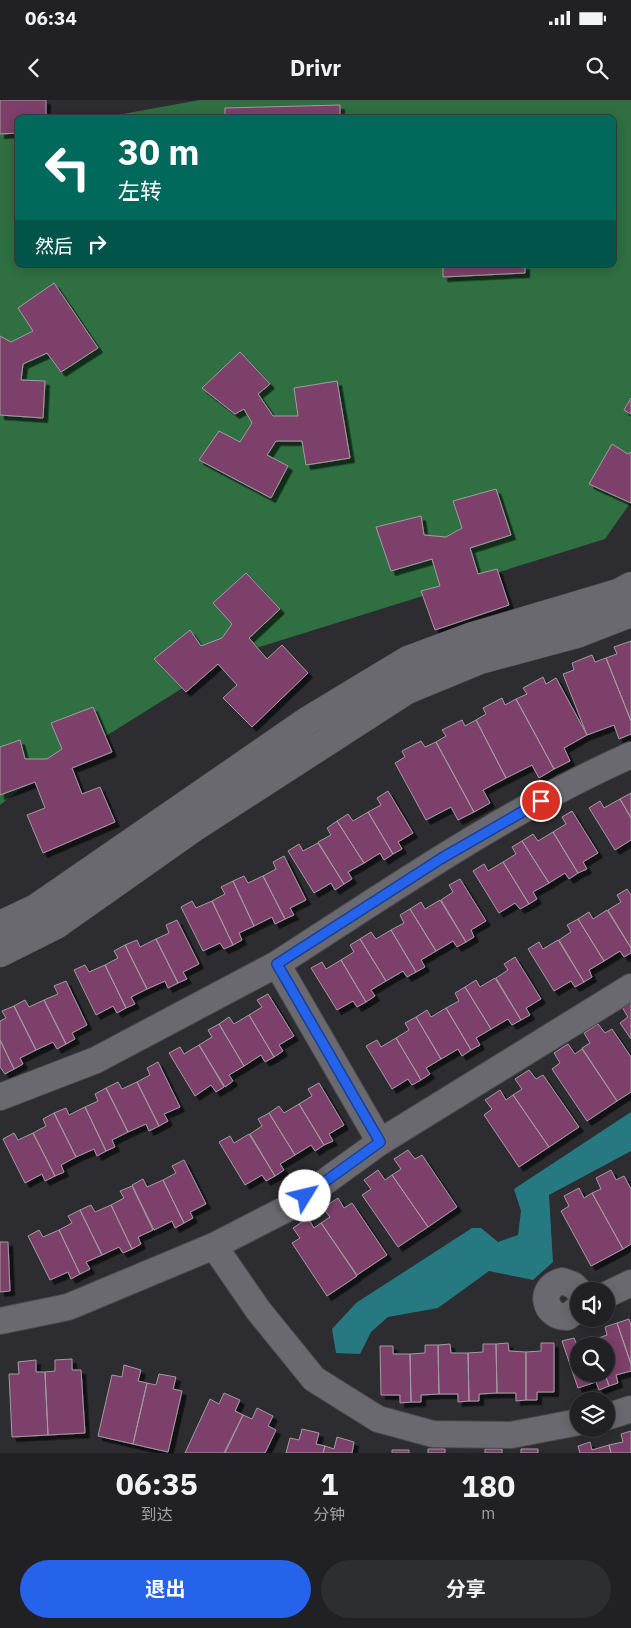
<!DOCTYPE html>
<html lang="zh">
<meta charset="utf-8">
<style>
:root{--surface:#212125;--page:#2d2e32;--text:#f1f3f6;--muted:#a2a3a7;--line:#3e3e42;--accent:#2563eb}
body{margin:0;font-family:"IBM Plex Sans","Noto Sans SC",sans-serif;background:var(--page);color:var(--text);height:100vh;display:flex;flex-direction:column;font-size:19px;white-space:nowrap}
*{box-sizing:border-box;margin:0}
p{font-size:16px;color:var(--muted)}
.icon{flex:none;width:28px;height:28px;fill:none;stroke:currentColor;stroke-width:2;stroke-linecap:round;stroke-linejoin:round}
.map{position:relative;height:1353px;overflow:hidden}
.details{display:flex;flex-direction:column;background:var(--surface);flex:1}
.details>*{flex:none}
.guide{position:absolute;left:15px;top:15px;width:601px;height:152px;border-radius:8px;box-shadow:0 2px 12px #0003,0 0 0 1px var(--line);background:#00695c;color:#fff;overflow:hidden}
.tools{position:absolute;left:570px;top:1182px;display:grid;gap:10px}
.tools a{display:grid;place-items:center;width:45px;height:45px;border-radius:50%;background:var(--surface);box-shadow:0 2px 12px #0003,0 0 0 1px var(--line);font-size:25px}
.pin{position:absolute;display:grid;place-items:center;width:42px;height:42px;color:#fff;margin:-21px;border:2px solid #fff;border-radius:50%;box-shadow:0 1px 5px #0007}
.me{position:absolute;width:55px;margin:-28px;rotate:54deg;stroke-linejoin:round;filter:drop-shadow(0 0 4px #0008)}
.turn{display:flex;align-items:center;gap:18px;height:105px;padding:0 20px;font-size:22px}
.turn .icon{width:65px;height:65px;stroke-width:2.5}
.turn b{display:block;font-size:35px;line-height:42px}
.then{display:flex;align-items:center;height:48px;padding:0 20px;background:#0003;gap:10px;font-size:19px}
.eta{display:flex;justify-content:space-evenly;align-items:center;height:85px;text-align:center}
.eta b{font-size:30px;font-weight:700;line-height:35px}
.button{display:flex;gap:10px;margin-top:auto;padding:10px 20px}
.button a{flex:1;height:58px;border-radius:30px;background:var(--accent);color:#fff;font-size:20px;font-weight:700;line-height:58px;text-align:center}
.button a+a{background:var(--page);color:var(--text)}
.status{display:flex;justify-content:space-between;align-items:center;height:35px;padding:0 25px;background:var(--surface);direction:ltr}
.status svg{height:14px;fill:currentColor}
header{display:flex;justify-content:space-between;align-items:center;height:65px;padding:0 20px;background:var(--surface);font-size:22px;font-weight:700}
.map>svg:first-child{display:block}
.forest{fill:#2f6f42}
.water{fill:#267981}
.building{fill:#7b416b;stroke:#a29ca0;filter:url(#shadow)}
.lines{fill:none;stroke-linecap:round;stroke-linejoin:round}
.minor-casing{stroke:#4a4a4e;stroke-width:28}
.tertiary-casing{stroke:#4a4a4e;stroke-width:29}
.minor{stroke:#6a696f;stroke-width:26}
.tertiary{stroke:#6a696f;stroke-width:28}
.route-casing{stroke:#184099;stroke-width:12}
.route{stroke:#2563eb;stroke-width:9}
</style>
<div class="status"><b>06:34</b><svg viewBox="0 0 49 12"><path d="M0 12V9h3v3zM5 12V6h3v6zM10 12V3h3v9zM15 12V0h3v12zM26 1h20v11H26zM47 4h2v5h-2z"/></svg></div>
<header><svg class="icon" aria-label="back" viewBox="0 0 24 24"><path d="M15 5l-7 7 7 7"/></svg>Drivr<svg class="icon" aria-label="search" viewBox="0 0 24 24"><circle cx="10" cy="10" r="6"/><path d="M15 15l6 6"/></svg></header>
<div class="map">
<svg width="631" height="1353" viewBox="0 0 631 1353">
<defs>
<filter id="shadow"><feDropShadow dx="4.5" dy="4.5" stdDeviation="0" flood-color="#0009"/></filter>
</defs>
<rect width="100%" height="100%" fill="#2c2c31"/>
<path class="forest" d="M200 0H631V402L605 439 237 554 18 691 0 705V13L17 21 18 165H614V18L106 17Z"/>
<path class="water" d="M631 1012V1051L549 1095 553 1162 533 1180 489 1171 438 1208 388 1217 371 1232 360 1254 336 1253 332 1229 356 1203 472 1128H481L498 1142 518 1135 521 1111 514 1089Z"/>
<path class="building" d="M0 0H46V18H18V33L0 34Z
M340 5V18H225V8Z
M443 165H525V173L443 177Z
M54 183 98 248 61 272 47 253 23 264 21 280 45 281 43 318 0 315V236L11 242 33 231 18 208Z
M240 252 270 284 258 294 273 316H298L294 288 337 281 350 358 306 365 302 341H276L267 355 288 366 271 398 199 360 219 331 240 342 252 323 244 309 235 314 202 288Z
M631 298V314L624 310Z
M612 344 628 354 631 352V403L589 384Z
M496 389 511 435 470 448 478 474 497 469 509 505 435 530 421 491 440 486 432 459 391 471 376 427 421 416 424 435 446 437 462 428 453 401Z
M246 473 280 509 249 538 267 559 282 545 308 573 252 627 223 598 237 585 218 564 186 592 154 559 190 530 201 546 222 538 232 524 213 503Z
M631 541V621L606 558 617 554 614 547Z
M592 555 595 562 606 558 631 621V634L619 639 614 625 587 635 563 574 574 570 572 563Z
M543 577 546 584 556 578 587 635 564 648 570 661 554 669 516 599 527 594 523 588Z
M502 598 505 605 516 599 554 669 539 678 532 665 506 678 476 620 486 614 483 608Z
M93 607 112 652 72 668 82 694 100 687 115 722 43 753 27 715 45 708 35 682 0 695V647L20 640 25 659H47L62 649 51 623Z
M462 620 465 626 476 620 506 678 483 690 490 703 474 712 436 642 446 636 442 630Z
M421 641 425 647 436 642 474 712 458 720 451 707 426 720 395 663 405 657 402 651Z
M388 691 413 733 398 742 402 749 393 754 368 712 381 705 377 698Z
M631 693V718L620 699Z
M620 699 631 718V740L615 750 589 708 600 701 604 708Z
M572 711 598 753 583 762 587 769 578 773 553 732 566 724 562 717Z
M368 712 393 754 384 760 380 753 364 763 337 721 348 714 353 721Z
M337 721 364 763 348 772 352 779 344 784 318 742 331 735 327 728Z
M553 732 578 773 569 779 565 773 549 783 522 741 533 734 538 741Z
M522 741 549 783 533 792 537 799 529 804 503 762 516 754 512 747Z
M318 743 344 784 335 790 331 783 314 793 288 751 299 744 303 751Z
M284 756 306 800 290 808 294 815 285 819 263 776 276 769 273 762Z
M503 762 529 804 520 809 515 803 499 813 473 771 484 764 488 771Z
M244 776 248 783 263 776 285 819 275 824 272 817 254 826 233 781Z
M460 779 486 821 471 830 474 837 466 842 441 800 453 792 449 785Z
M233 781 254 826 239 833 242 840 233 845 212 801 225 794 221 787Z
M627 789 631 795V848L608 810 621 802 617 795Z
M440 800 466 842 457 847 453 841 436 851 410 809 421 802 425 809Z
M192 801 196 808 212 801 233 845 224 849 220 843 203 851 181 807Z
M410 809 436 851 421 860 425 867 416 872 391 830 404 823 400 815Z
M607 810 631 848V853L624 857 620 851 604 861 578 819 589 812 593 819Z
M578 819 604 861 589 870 592 877 584 882 559 840 571 832 567 825Z
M177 820 199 864 183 872 187 879 178 883 156 839 169 833 166 825Z
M391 830 416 872 407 877 403 871 386 881 360 839 371 832 376 839Z
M156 839 178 883 168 888 165 881 147 889 125 845 137 840 140 847Z
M360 839 386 881 371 890 375 896 366 902 341 860 354 852 350 845Z
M558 840 584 882 575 887 571 881 554 891 528 849 539 842 543 849Z
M125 845 147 889 131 897 135 904 126 908 105 865 118 858 114 851Z
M515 857 541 899 526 908 530 915 521 920 496 878 508 870 504 864Z
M341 860 366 902 357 907 353 901 337 910 311 868 322 862 326 869Z
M85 865 89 872 105 865 126 908 117 913 113 906 96 915 74 870Z
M495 878 521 920 512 925 508 919 491 929 465 887 476 880 480 887Z
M66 881 87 925 72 933 75 939 66 944 44 900 58 894 54 886Z
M465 887 491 929 476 938 480 945 471 950 446 908 459 901 455 893Z
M268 894 294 936 279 945 283 951 274 957 249 915 262 907 257 900Z
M25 900 29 907 44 900 66 944 57 949 53 942 36 950 14 906Z
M631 901V939L620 923 628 917 622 907Z
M14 906 36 950 20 958 23 964 14 969 0 940V921L6 918 2 911Z
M446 908 471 950 462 956 458 949 441 959 416 917 427 910 431 917Z
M249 915 274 957 265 962 261 955 244 966 219 924 229 917 234 924Z
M416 917 441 959 426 968 430 974 421 980 396 938 409 930 405 923Z
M219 924 244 966 229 975 233 981 225 987 199 945 212 937 208 930Z
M598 924 605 933 612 929 631 957V992L617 1001 582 948 590 943 584 933Z
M396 938 421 980 412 985 408 979 392 989 366 946 377 940 381 947Z
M0 940 14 969 5 974 0 967Z
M568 944 575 954 582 949 617 1001 587 1021 552 969 560 963 554 953Z
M199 945 224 987 216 992 211 985 195 996 169 953 180 947 184 954Z
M158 962 180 1007 164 1014 168 1021 159 1026 137 982 150 975 147 968Z
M529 970 536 979 543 975 579 1027 549 1047 513 995 522 989 515 979Z
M118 982 122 989 137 982 159 1026 149 1031 146 1024 128 1032 106 988Z
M319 983 344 1025 329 1034 333 1041 324 1045 299 1004 312 996 308 989Z
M106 988 128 1032 112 1040 115 1047 106 1051 85 1007 98 1001 95 994Z
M500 990 506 1000 513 995 549 1047 519 1067 484 1015 492 1009 485 1000Z
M299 1004 324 1045 315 1051 311 1045 295 1055 269 1013 279 1006 284 1013Z
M85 1007 106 1051 97 1056 94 1049 76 1057 54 1013 66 1008 69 1015Z
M54 1013 76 1057 61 1065 64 1072 55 1076 33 1033 46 1026 43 1019Z
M269 1013 295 1055 280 1064 284 1070 275 1076 250 1034 262 1026 258 1019Z
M14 1033 18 1040 33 1033 55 1076 45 1081 42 1074 25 1083 3 1039Z
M249 1034 275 1076 266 1081 262 1075 245 1085 219 1042 230 1036 234 1043Z
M408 1050 415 1059 422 1055 457 1107 428 1127 392 1075 401 1069 394 1059Z
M184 1060 206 1104 190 1112 193 1118 184 1123 163 1080 176 1073 172 1066Z
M378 1070 385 1080 392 1075 428 1127 398 1147 362 1095 371 1089 364 1080Z
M611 1070 616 1080 624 1076 631 1089V1144L623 1149 592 1093 601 1089 596 1078Z
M143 1079 147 1087 163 1080 184 1123 175 1128 172 1121 154 1130 132 1085Z
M132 1086 153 1130 138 1137 141 1144 132 1149 111 1105 124 1098 120 1091Z
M579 1088 584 1098 592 1093 623 1149 591 1166 561 1111 569 1106 564 1096Z
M338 1098 344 1108 352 1103 387 1155 357 1175 321 1123 330 1117 323 1108Z
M91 1105 95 1112 111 1105 132 1149 123 1153 119 1147 102 1155 80 1110Z
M80 1110 102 1155 86 1162 90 1169 80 1174 59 1130 72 1123 68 1116Z
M308 1118 314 1128 321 1123 357 1176 327 1196 292 1143 300 1138 293 1128Z
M39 1130 43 1137 59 1130 80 1174 71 1179 68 1172 50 1180 28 1136Z
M0 1142H8L10 1191 0 1192Z
M629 1219 631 1225V1264L617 1223Z
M617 1223 631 1264V1271L616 1275 618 1283 609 1286 605 1274 606 1246H595L593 1240 607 1235 605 1227Z
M574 1238 577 1245 593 1240 595 1246H579V1274H605L609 1286 599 1290 596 1282 578 1288 562 1241Z
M508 1243 509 1251 526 1252V1300L516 1301V1293H497L496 1244Z
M541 1243H554V1292H537V1300H526V1252L541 1251Z
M450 1244 451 1253H468L469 1301 458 1302V1294H439L438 1245Z
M483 1244H496L497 1293 479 1294V1301H469L468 1253 483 1252Z
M425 1245H438L439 1294 421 1295V1302H411L410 1254 425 1253Z
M380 1246H393V1254H410L411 1302 400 1303V1295H381Z
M72 1259V1270H81L85 1333 48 1335 45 1272 55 1271V1260Z
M36 1260V1272H45L48 1335 12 1337 9 1274H19L18 1262Z
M124 1265 141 1270 138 1281 147 1283 133 1344 98 1336 112 1275 122 1277Z
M159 1274 176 1277 173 1289 182 1291 168 1352 133 1344 147 1283 156 1285Z
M224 1293 240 1300 235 1311 243 1315 224 1353H185L210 1299 219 1304Z
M257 1308 273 1316 268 1326 276 1330 265 1353H225L243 1315 252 1319Z
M302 1329 319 1333 316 1344 325 1346 323 1353H286L290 1338 299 1340Z
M631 1331V1353H611L609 1345 623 1342 621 1334Z
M337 1337 354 1342 352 1353H323L325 1346 334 1349Z
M590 1342 592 1350 609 1345 611 1353H580L578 1346Z
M428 1349H445V1353H428Z
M485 1349H502V1353H485Z
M521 1349H538V1353H521Z
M392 1350H409V1353H392Z"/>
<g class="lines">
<g class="minor-casing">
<path id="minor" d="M277 864C392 790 506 711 631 655
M0 997 96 960 277 864 380 1042 290 1107 214 1146 68 1207 0 1221
M380 1042 631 887
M214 1146 258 1210 314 1279 378 1319 433 1334 511 1335 579 1322
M606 1195 631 1183
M579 1208 567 1217C543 1217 538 1187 562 1181L573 1185 579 1191
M606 1317 631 1309"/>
</g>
<g class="tertiary-casing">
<path id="tertiary" d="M0 825 36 808 307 621 408 560 470 537 618 493 631 486
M0 853 56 825 195 727 407 590 480 560 577 534 631 513"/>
</g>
<use href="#minor" class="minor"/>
<use href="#tertiary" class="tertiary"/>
</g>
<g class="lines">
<g class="route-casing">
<path id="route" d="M305 1096 380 1042 277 864 442 758 541 701"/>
</g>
<use href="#route" class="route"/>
</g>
</svg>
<div class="tools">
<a><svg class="icon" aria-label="sound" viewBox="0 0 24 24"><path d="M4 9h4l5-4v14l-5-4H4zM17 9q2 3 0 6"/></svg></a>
<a><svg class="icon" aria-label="search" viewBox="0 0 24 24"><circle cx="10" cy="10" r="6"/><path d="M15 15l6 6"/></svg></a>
<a><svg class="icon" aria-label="layers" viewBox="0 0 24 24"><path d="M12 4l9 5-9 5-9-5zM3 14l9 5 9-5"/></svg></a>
</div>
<div class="pin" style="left:541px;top:701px;background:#d93025"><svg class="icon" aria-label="arrive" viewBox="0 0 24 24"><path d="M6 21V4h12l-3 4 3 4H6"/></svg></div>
<svg class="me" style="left:305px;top:1096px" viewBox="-20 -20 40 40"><circle r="19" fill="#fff"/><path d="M0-13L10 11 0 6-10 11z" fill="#2563eb"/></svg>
<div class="guide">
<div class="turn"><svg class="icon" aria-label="left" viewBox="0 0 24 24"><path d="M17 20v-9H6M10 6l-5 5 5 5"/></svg><div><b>30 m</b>左转</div></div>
<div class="then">然后<svg class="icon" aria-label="right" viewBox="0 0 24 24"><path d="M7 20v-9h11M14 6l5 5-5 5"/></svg></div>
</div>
</div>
<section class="details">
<div class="eta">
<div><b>06:35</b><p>到达</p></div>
<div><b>1</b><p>分钟</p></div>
<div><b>180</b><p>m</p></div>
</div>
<div class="button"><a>退出</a><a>分享</a></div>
</section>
